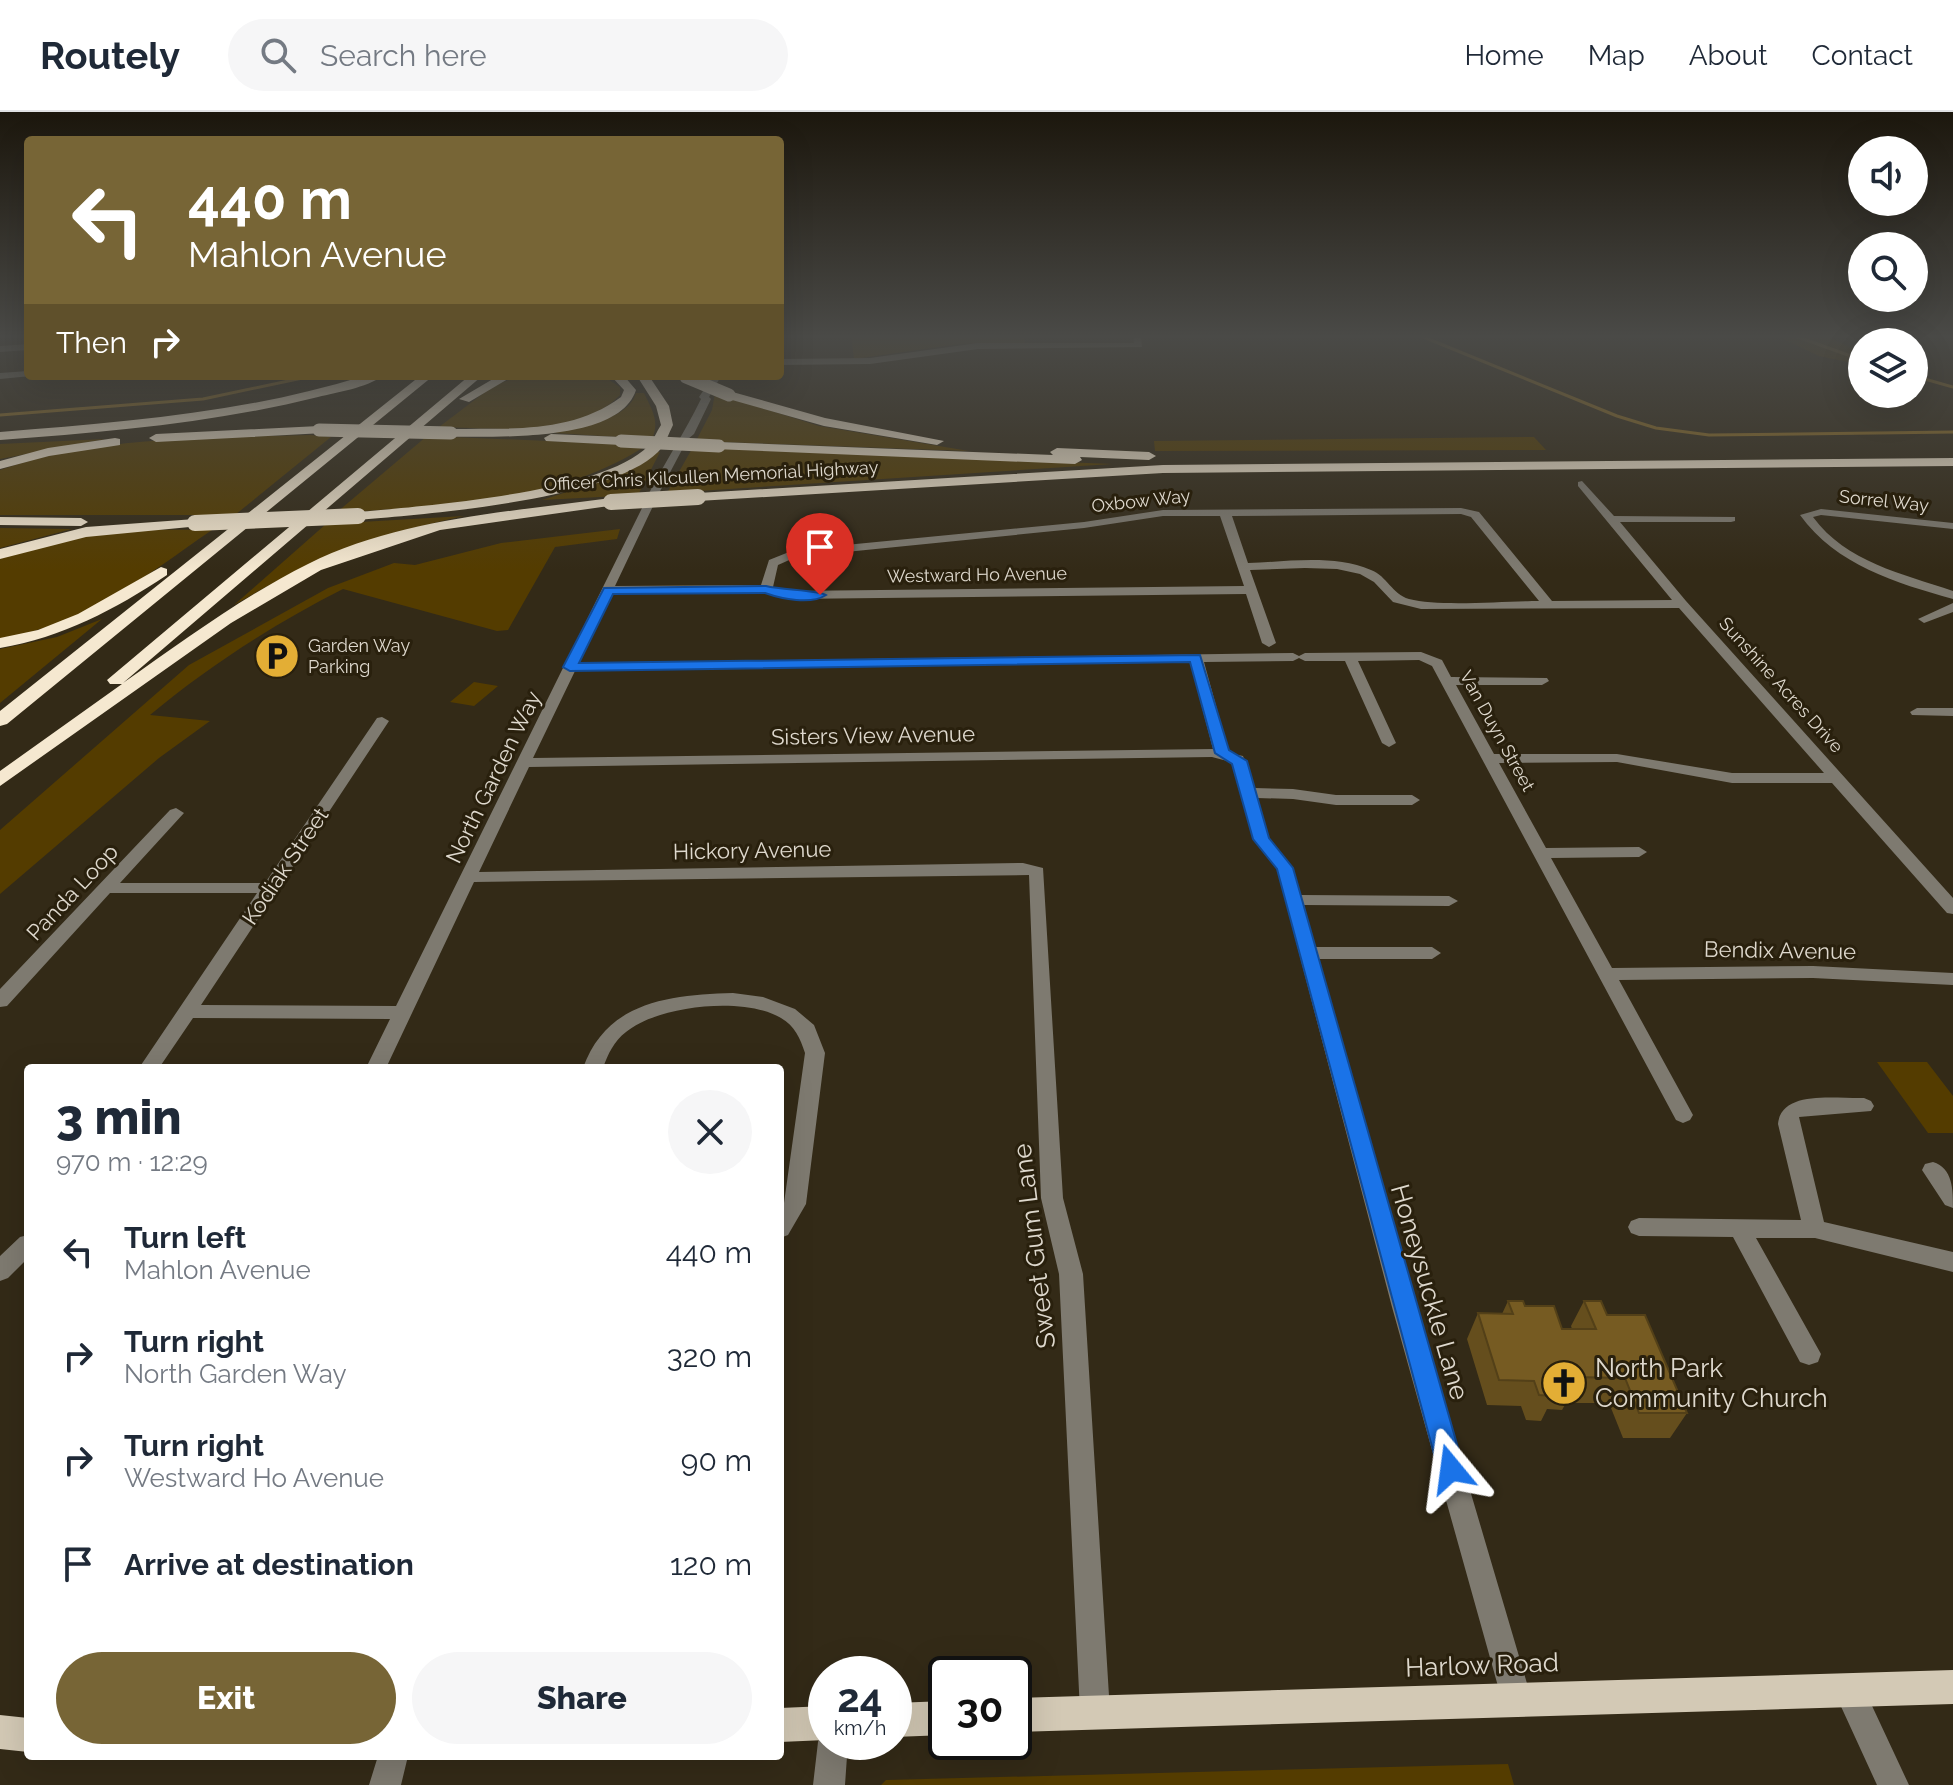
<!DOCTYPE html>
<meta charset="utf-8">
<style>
:root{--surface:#fff;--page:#f6f6f7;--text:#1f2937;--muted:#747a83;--line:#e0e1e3;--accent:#776536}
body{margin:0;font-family:Raleway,sans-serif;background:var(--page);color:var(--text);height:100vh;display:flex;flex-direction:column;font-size:30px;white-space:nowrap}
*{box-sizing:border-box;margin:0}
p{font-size:26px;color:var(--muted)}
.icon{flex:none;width:44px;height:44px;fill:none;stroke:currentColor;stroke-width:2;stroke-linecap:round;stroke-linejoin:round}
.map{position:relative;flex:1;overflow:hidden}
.drawer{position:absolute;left:24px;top:952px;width:760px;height:696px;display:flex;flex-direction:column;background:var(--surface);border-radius:8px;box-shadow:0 8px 32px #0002}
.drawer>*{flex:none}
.banner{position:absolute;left:24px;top:24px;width:760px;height:244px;border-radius:8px;box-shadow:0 8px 32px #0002;background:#776536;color:#fff;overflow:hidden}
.buttons{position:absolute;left:1848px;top:24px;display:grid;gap:16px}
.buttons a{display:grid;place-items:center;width:80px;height:80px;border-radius:50%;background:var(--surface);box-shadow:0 8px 32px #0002;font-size:40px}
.speed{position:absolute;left:808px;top:1544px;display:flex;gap:16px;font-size:40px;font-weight:700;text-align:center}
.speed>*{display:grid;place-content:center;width:104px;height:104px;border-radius:50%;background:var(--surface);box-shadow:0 8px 32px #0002;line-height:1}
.speed small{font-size:20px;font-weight:400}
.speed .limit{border:4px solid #111;border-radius:12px;background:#fff;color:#111}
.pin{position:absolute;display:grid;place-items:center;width:68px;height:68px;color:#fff;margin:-82px -34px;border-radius:50% 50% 50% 0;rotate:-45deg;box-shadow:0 0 8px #0007}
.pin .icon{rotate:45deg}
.me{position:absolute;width:88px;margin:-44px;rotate:344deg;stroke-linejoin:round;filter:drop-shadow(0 0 6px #0008)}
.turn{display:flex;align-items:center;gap:28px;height:168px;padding:0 32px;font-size:36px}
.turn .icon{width:104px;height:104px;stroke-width:2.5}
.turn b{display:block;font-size:56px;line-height:68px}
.then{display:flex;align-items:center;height:76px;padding:0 32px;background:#0003;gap:16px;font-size:30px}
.round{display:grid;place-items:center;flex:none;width:84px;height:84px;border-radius:42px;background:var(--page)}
.headline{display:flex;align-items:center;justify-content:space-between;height:136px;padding:0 32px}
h1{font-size:48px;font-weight:800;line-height:60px}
.button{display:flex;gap:16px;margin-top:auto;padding:16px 32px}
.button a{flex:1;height:92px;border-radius:48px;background:var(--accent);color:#fff;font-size:32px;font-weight:800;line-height:92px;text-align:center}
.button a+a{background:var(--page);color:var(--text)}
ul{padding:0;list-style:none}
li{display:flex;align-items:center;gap:24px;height:104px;padding:0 32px}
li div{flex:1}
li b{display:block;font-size:30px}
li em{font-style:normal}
header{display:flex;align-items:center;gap:48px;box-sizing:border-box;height:112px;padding:0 40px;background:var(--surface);border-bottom:2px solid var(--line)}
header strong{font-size:38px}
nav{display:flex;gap:44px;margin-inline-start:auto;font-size:28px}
.search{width:560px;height:72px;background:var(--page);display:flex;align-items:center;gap:20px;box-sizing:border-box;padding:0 28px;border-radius:44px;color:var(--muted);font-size:30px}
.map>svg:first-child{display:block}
.green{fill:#543c00}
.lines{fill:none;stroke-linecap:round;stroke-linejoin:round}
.stream{stroke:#947124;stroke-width:3}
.minor{fill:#7e7a70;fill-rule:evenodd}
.major{fill:#d3c9b5;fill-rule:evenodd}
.highway{fill:#f5e8d0;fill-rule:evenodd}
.highway-bridge-far1{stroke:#f5e8d0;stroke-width:13}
.highway-bridge{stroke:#f5e8d0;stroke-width:16}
.wall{fill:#654e1d}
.building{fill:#765b22;stroke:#534018;stroke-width:2}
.route{fill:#1a73e8;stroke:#114b97;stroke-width:2}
.labels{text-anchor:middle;stroke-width:6;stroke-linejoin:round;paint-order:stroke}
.far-street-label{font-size:18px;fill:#ded8cd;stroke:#29200d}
.far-poi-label{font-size:18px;fill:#ded8cd;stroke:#29200d;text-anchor:start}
.street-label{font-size:22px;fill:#ded8cd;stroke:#29200d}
.near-street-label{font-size:26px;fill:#ded8cd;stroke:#29200d}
.near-poi-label{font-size:26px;fill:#ded8cd;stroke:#29200d;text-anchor:start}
</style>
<header>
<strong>Routely</strong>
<div class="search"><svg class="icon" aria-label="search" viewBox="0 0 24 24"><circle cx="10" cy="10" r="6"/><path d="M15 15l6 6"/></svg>Search here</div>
<nav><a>Home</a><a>Map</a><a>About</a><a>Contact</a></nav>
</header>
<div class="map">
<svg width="1953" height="1673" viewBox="0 0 1953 1673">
<rect width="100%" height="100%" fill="#332a17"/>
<path class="green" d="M851 224H1024L1025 231 959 232 854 247Z
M1777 224H1825L1862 240V253L1819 244Z
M519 264H603L620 275V283C577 327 495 316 439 315L493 274Z
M636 281H644C652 298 660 309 652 327L554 321C578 314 628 309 636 281Z
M715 281 819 314 969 339 696 329 712 298Z
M310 323 331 325 235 403H0V358C98 324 207 326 310 323Z
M427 324 647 333C558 392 440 393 336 401Z
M1534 325 1546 338 1155 339 1154 329Z
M105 327 0 347V332Z
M693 335 1112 352 667 381Z
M655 340H660L638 383 542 388 576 377Z
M464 404C377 423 310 448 234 493L326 412Z
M0 416 72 417 0 436Z
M620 417 617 427 555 435 508 518 497 519 343 477C274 512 209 554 150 603L210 609 159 646 0 782V718L189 553 328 476 394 451 415 453 501 431Z
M212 418C141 467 88 511 0 527V447C64 417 143 417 212 418Z
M102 507 0 591V537L57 525Z
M474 570 498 574 474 594 450 590Z
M1877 950H1927L1953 984V1021H1928Z
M1508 1652 1514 1673H881L886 1668Z"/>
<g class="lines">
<path class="stream" d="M1421 224 1617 304 1656 316 1709 323 1953 320
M1795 224 1862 248
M1914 264 1953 275
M0 303 203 287 312 264"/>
<path class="minor" d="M1133 224H1141L1142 235 978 237 870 252 780 253V247L870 246 978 231H1134Z
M28 232V238L0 240V234Z
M28 259V264H31L0 267V261Z
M713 264H721L709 285 711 287 694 322 682 332 684 334 657 385H649L648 383C666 348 684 322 701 287L699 285Z
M1582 369 1614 404 1735 405V409L1731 410H1620L1686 489 1953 786V802L1947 801 1832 671H1732L1617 650 1499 651 1546 736 1639 735 1647 740 1639 745 1551 746 1612 856 1813 854 1953 861V873L1813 866 1619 868 1693 1003 1690 1008 1683 1011 1676 1008 1432 554 1419 548 1358 549 1396 631 1389 635 1382 631 1345 549H1305L1299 546 1293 549 1204 550 1229 641 1243 644 1254 676 1293 677 1336 683H1412L1420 688 1412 693H1336L1293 687 1257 686 1269 726 1293 756 1301 783 1449 784 1458 789 1449 794 1304 793 1315 835H1432L1441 841 1432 847H1319L1416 1195 1531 1585 1527 1596 1516 1600 1505 1596 1501 1585 1392 1195 1277 757 1253 727 1231 650 1212 645 529 655 479 760 1023 751 1043 756 1063 1086 1083 1162 1110 1600 1106 1611 1095 1615 1084 1611 1080 1600 1059 1162 1041 1086 1029 763 474 770 386 956H366L390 907 193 906 159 956H139L257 781H110L7 894 0 895V877L170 698 176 696 184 701 120 771H265L377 606 382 605 389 609 201 893 396 894 645 390 654 392 615 474 761 473 769 448 794 438 1084 410 1163 398 1461 396 1479 400 1552 489 1672 488 1578 374V370ZM1461 402 1471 405 1539 489C1505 489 1439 495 1409 487 1392 482 1387 464 1371 458 1333 442 1287 450 1248 451L1232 404ZM1163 404H1220L1244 474 789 479 773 475 778 453 796 445 1084 416ZM1305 456 1337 457 1360 462 1374 470 1393 490 1421 497 1679 496 1824 661H1732L1617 642H1494L1456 573H1542L1549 569 1547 566 1451 565 1442 548 1421 540 1305 541 1299 544 1293 541 579 551 612 482 766 481 789 487 1246 482 1262 531 1269 535 1276 531 1250 458ZM1190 550 1213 637 533 646 575 559Z
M1821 397 1953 411V417L1821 403 1813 405C1846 450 1903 462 1953 479V487C1896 471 1836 453 1800 403Z
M1953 491V500L1924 511 1918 507Z
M1917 596H1953V604L1912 603 1910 600Z
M733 881 763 885 795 897 814 913 825 941 806 1092 788 1123 780 1126V1098L784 1091 805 941C800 926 795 914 781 906 745 884 659 893 626 920 614 929 608 942 603 956H583C607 889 670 883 733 881Z
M1864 986 1871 989 1874 994 1871 999 1799 1005 1824 1110 1953 1140V1160L1815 1126H1756L1821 1242 1818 1250 1809 1253 1800 1250 1733 1125 1639 1124 1631 1121 1628 1115 1631 1109 1639 1106 1801 1108 1778 1012C1781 977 1837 987 1864 986Z
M1933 1050C1953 1056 1953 1078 1953 1096L1945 1093 1922 1058 1925 1052Z
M28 1123V1146L8 1166 0 1169V1144L20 1125Z
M1848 1562 1859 1566 1909 1673H1877L1833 1577 1837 1566Z
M826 1618V1630H848L845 1673H813L818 1630 822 1619Z
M378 1644H408L401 1673H369Z"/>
<path class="major" d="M1953 1558V1592L1014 1620V1586Z
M946 1589V1623L894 1625V1591Z
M826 1594V1628L780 1630V1596Z
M0 1603 28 1606V1640L0 1637Z"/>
<path class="highway" d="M364 264H382C366 276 338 280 318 285 214 311 107 320 0 328V320C123 310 245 301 364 264Z
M420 264H433L7 612 0 614V599Z
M469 264H482L123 571C183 529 242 485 308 452 401 406 510 400 611 386L618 390 616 393 440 418 321 458 231 511 0 674V659L122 572H110L107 568Z
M498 264H513L469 290 459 287Z
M611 264H624L636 278C619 331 496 324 451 325L444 321 451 317C510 316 571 322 621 285L624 278Z
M637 264H649L669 294 673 313C669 321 665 333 658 340 610 388 427 402 358 408L351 404 358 400C424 394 603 381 648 334 653 329 657 319 661 313L656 294Z
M729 279 825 306 944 329 937 333 824 314 725 286 723 283Z
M319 314 326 318 324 321 156 330 149 326 156 322Z
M551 322 621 325 628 329 621 333 546 329 544 326Z
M115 326 120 327V333L49 344 0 357V349L48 336Z
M719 330 1053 343 1050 340 1057 336 1149 340 1156 344 1149 348 1080 345 1082 348 1075 352 714 337V331Z
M1953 346V354L1163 361 698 389 691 385 698 381 1163 353Z
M0 405 81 406 88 410 81 414 0 413Z
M195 407 200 408V414L86 425 0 447V437L86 415Z
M161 455 167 457V463C114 498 63 525 0 536V526L38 518 78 502Z"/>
<path class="highway-bridge-far1" d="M686 265 729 283
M319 318 451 321
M621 329 719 334"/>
<path class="highway-bridge" d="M611 390 698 385
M195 411 358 404"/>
</g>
<path class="wall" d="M1508 1189 1525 1194 1562 1217H1572L1571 1214 1584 1189 1607 1203 1687 1301 1670 1326H1623L1609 1291H1566L1562 1298 1547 1297 1541 1309 1526 1308 1521 1294 1487 1293 1467 1227 1478 1201 1502 1202Z"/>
<path class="building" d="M1508 1189H1523L1525 1194H1554L1562 1217H1596L1584 1189H1601L1607 1203H1645L1687 1301H1639L1625 1266 1573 1265 1576 1273 1551 1272 1555 1284 1539 1283 1534 1269 1499 1268 1478 1201 1513 1202Z"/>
<linearGradient id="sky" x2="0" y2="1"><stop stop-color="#1c170d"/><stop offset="0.49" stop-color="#4a4a47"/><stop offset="1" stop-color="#4a4a47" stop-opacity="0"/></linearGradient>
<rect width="1953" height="458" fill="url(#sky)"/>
<path class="route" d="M766 474C782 478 818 478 826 483 811 493 782 487 765 481L613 482 579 551 1200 543 1229 638 1247 649 1269 726 1293 756 1464 1357 1460 1366 1451 1370 1441 1366 1438 1357 1277 757 1253 727 1232 652 1215 641 1190 550 570 559 563 555 604 476Z"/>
<defs>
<g id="parking-disc" transform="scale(2.3)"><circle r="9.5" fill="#e3ae35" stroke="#29200d"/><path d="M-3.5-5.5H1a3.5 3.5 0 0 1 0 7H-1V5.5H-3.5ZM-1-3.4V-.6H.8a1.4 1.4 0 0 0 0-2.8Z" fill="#111"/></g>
<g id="church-disc" transform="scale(2.3)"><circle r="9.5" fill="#e3ae35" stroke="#29200d"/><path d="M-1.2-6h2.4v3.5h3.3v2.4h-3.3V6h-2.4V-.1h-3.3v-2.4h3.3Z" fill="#111"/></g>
</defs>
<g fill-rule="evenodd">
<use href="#parking-disc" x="277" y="544"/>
<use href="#church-disc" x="1564" y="1271"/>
</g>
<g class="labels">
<g class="far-street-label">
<text transform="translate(711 364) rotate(-3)" y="6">Officer Chris Kilcullen Memorial Highway</text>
<text transform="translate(1141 389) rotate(-6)" y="6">Oxbow Way</text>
<text transform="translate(1884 389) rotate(6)" y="6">Sorrel Way</text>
<text transform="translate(977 463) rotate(-1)" y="6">Westward Ho Avenue</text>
<text transform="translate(1781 573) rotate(48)" y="6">Sunshine Acres Drive</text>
<text transform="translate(1497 619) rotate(61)" y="6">Van Duyn Street</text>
</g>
<g class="far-poi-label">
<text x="308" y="540">Garden Way<tspan x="308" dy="21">Parking</tspan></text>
</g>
<g class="street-label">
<text transform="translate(873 623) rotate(-1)" y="8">Sisters View Avenue</text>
<text transform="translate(493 665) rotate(-64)" y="8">North Garden Way</text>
<text transform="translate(752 738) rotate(-1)" y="8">Hickory Avenue</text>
<text transform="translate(285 754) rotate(-56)" y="8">Kodiak Street</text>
<text transform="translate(72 780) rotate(-47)" y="8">Panda Loop</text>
<text transform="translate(1780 838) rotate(1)" y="8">Bendix Avenue</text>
</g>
<g class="near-street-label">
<text transform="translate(1034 1134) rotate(-97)" y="9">Sweet Gum Lane</text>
<text transform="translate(1430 1180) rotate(74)" y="9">Honeysuckle Lane</text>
<text transform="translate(1482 1553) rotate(-2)" y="9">Harlow Road</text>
</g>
<g class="near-poi-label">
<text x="1595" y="1265">North Park<tspan x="1595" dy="30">Community Church</tspan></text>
</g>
</g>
</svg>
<div class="buttons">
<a><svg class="icon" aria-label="sound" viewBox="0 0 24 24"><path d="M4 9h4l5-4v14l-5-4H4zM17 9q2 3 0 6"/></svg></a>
<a><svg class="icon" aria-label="search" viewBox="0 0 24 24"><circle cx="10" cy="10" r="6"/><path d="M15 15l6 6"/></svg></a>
<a><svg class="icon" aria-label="layers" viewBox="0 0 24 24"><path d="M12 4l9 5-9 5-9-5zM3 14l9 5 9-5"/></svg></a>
</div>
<div class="speed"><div>24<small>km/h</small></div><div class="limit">30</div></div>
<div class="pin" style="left:820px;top:483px;background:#d93025"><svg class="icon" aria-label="arrive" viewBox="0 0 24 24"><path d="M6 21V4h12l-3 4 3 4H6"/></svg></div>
<svg class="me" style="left:1451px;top:1357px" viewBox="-20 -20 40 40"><path d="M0-17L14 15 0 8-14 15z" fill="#1a73e8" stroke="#fff" stroke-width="4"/></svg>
<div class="banner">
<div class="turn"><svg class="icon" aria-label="left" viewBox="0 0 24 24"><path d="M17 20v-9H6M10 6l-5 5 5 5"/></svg><div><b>440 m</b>Mahlon Avenue</div></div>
<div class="then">Then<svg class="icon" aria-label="right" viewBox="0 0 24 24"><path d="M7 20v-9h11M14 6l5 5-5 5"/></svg></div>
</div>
<section class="drawer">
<div class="headline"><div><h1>3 min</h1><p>970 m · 12:29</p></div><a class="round"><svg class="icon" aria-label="close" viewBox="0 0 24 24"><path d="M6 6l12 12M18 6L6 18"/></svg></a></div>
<ul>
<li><svg class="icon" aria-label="left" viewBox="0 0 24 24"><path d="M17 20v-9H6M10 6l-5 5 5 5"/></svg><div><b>Turn left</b><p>Mahlon Avenue</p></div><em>440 m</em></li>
<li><svg class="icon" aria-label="right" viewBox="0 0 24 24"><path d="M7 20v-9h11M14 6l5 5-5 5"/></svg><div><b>Turn right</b><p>North Garden Way</p></div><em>320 m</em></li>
<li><svg class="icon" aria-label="right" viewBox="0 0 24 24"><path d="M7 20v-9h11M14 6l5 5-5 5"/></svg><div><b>Turn right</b><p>Westward Ho Avenue</p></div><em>90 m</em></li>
<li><svg class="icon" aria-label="arrive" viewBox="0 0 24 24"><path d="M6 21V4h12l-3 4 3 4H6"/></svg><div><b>Arrive at destination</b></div><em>120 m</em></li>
</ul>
<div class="button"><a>Exit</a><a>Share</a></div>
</section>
</div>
